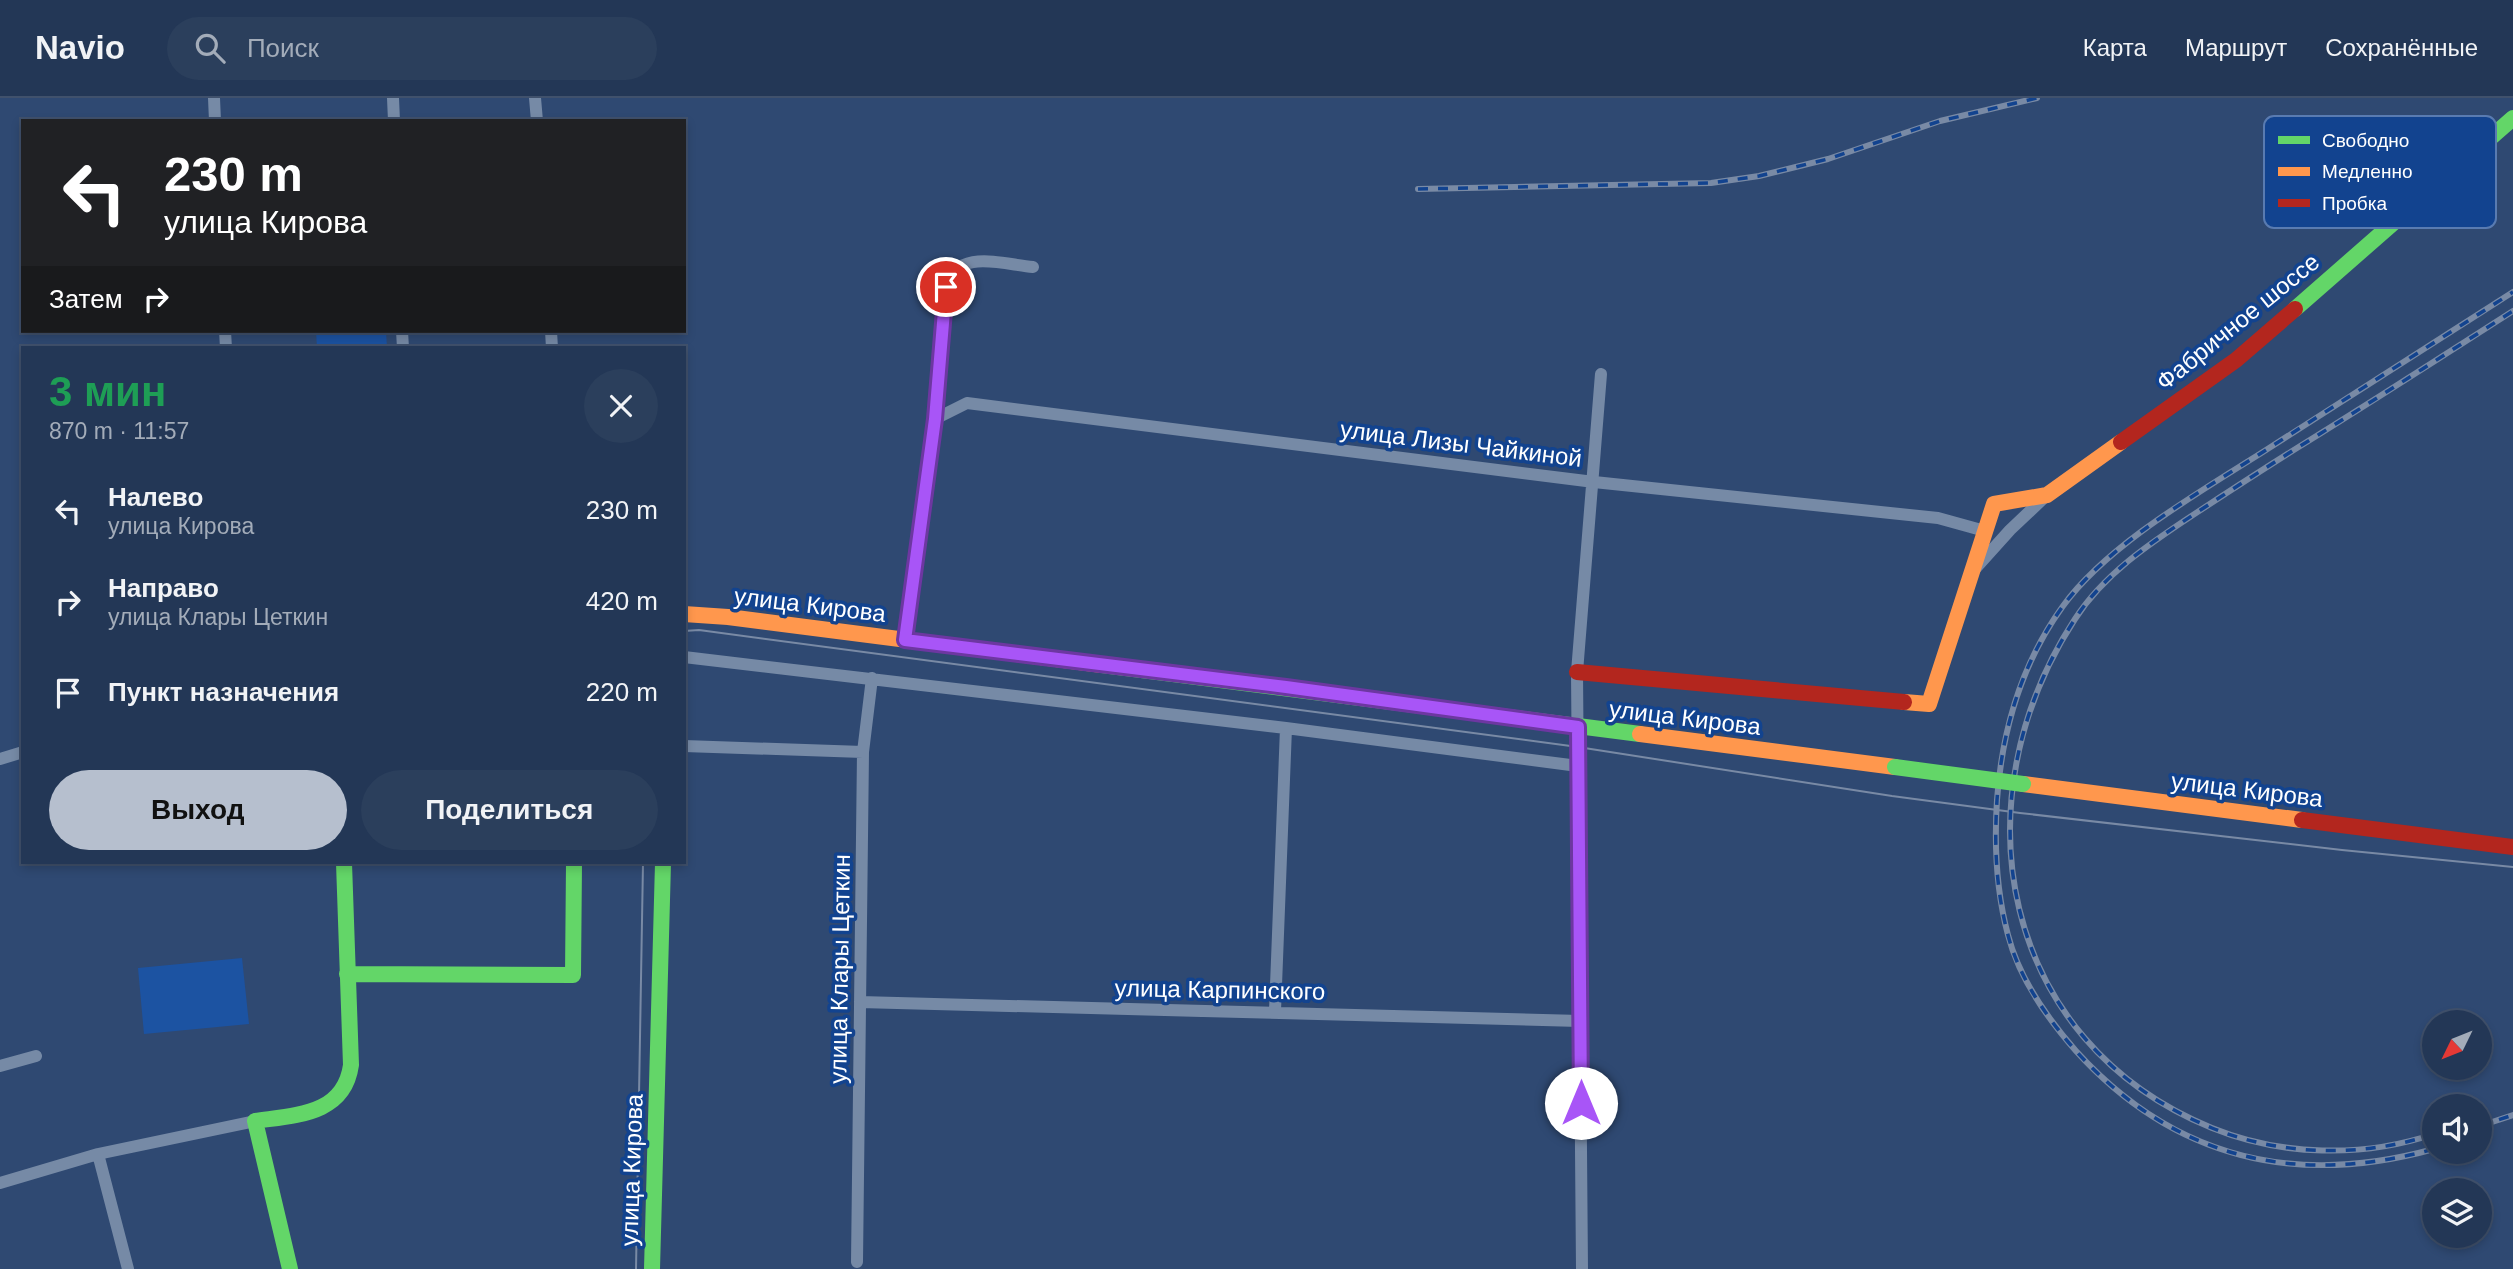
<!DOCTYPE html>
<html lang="ru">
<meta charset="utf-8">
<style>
:root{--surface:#233756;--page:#2b3f5c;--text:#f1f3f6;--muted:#a3acb9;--line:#40516c;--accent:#b6bfce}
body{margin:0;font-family:Helvetica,sans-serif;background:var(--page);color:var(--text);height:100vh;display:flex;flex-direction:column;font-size:26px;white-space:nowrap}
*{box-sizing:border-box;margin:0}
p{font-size:23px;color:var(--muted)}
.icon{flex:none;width:38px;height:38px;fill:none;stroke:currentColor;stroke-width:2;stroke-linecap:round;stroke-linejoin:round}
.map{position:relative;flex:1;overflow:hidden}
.panel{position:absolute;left:21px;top:248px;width:665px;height:518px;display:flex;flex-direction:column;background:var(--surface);border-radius:0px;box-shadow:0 4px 10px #0003,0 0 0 2px var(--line)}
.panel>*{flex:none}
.hud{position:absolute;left:21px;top:21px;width:665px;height:214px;border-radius:0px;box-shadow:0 4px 10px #0003,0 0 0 2px var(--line);background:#202124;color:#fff;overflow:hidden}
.needle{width:46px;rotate:227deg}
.tools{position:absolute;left:2422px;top:912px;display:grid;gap:14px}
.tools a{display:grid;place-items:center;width:70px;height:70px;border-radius:50%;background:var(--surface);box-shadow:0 4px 10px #0003,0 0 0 2px var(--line);font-size:35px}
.pin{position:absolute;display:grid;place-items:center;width:60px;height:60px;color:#fff;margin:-30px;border:4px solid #fff;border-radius:50%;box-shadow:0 2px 7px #0007}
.me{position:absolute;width:77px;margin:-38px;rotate:0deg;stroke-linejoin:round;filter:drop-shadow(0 0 5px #0008)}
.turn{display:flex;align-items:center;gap:24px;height:147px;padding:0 28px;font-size:32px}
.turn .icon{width:91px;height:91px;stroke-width:2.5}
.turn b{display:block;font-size:49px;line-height:60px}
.then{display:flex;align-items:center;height:66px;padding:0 28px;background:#0003;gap:14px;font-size:26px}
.round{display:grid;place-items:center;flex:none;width:74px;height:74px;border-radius:37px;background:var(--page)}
.head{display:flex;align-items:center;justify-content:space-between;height:119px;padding:0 28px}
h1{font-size:42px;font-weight:700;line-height:52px;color:#1e9e55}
.cta{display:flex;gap:14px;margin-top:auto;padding:14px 28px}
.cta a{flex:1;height:80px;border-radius:42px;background:var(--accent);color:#111;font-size:28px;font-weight:700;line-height:80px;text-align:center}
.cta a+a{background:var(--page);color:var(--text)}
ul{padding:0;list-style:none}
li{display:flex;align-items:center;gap:21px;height:91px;padding:0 28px}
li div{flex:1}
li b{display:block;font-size:26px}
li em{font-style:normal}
header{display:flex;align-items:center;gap:42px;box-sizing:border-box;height:98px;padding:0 35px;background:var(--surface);border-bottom:2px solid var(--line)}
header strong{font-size:33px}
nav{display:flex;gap:38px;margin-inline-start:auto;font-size:24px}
.search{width:490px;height:63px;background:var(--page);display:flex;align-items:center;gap:18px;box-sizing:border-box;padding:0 24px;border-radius:38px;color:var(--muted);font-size:26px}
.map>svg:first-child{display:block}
.green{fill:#1c53a2}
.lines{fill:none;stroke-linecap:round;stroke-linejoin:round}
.street{stroke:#768aa6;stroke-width:12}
.fast{stroke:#63d668;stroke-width:16}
.slow{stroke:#ff974d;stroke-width:16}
.jam{stroke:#b3261e;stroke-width:16}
.tram{stroke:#798aa5;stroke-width:2}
.rail-casing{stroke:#798aa5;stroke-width:6}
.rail{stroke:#12438f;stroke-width:3.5;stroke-dasharray:10;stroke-linecap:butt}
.fast-bridge{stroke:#63d668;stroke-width:16}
.route-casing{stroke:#6d37a1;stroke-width:18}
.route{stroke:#a855f7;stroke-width:12}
.labels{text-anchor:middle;stroke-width:7;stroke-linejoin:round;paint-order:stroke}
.street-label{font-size:24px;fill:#fff;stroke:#12438f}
.key{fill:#12438f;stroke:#597bb1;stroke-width:2}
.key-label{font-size:19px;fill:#fff}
</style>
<header>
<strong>Navio</strong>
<div class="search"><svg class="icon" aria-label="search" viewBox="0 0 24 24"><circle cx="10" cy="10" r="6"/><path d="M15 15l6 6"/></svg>Поиск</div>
<nav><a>Карта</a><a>Маршрут</a><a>Сохранённые</a></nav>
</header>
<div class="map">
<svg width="2513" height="1171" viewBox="0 0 2513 1171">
<rect width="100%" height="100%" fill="#2f4972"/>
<path class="green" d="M316 233H386L387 250H317Z
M242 860 249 926 144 936 138 870Z"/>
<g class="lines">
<path class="street" d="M214 0 215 23
M393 0 394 23
M535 0 537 23
M225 233 226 250
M402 233 403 250
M551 233 552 250
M935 321 967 305 1594 384 1938 420 1985 433
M1974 472 2010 432 2047 397
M905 542 935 321 946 189C957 150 1001 166 1033 169
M684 559 1286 630 1578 668
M684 648 863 654
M0 661 23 654
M860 904 1580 923
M1275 913 1286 630
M0 968 36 958
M98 1056 128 1171
M0 1085 98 1056 255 1023
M857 1164 863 654 872 580
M1582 1171 1577 574 1601 276"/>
<path class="fast" d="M2295 211 2513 20
M1102 567 1640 636
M347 876 573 877 574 765
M290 1171 255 1023C296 1017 344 1017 351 967L344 765
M652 1171 663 765"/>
<path class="slow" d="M684 516 728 519 1102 567
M1904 604 1929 606 1994 406 2047 397 2121 344
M1640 636 1895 669
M2023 686 2302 722"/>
<path class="jam" d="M2121 344 2236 262 2295 211
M1577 574 1904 604
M2302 722 2513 749"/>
<path class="tram" d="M684 533 699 532 1578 649 1892 698 2020 715 2342 752 2513 769
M636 1171 643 765"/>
<g class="rail-casing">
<path id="rail" d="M1418 91 1711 85 1759 78 1828 61 1940 23 2037 0
M2480 1028 2513 1017
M2434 1036C2363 1060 2281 1058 2212 1030 2000 944 1956 703 2075 521 2104 476 2149 446 2193 417 2228 394 2262 372 2297 350 2370 305 2441 259 2513 213
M2434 1051C2296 1089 2174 1061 2076 953 2047 920 2019 880 2008 837 1996 792 1994 748 1997 702 2002 632 2021 566 2063 508 2108 446 2200 394 2266 352 2348 299 2431 247 2513 194"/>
</g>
<use href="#rail" class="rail"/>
<path class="fast-bridge" d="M1895 669 2023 686"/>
</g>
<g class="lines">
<g class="route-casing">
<path id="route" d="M946 189 935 321 905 542 1286 589 1578 629 1581 1005"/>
</g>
<use href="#route" class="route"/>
</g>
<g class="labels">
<g class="street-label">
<text transform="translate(2238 224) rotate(-39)" y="8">Фабричное шоссе</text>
<text transform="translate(1461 346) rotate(7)" y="8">улица Лизы Чайкиной</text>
<text transform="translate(810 507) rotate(7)" y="8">улица Кирова</text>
<text transform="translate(1685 620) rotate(7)" y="8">улица Кирова</text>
<text transform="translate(2247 692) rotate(7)" y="8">улица Кирова</text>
<text transform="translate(840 871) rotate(-89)" y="8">улица Клары Цеткин</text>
<text transform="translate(1220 892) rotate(1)" y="8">улица Карпинского</text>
<text transform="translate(632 1072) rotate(-88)" y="8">улица Кирова</text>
</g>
</g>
<rect x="2264" y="18" width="232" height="112" rx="10" class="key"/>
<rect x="2278" y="38" width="32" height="8" fill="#63d668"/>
<rect x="2278" y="69" width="32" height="9" fill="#ff974d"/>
<rect x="2278" y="101" width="32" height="8" fill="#b3261e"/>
<g class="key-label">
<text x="2322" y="49">Свободно</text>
<text x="2322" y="80">Медленно</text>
<text x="2322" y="112">Пробка</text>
</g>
</svg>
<div class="tools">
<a><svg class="needle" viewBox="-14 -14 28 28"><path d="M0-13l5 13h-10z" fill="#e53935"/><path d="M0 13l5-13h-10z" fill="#a3acb9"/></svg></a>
<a><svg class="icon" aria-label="sound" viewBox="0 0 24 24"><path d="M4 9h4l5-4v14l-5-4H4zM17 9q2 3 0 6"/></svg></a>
<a><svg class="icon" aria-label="layers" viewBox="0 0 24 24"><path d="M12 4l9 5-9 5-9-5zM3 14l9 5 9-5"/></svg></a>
</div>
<div class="pin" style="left:946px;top:189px;background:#d93025"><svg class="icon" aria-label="arrive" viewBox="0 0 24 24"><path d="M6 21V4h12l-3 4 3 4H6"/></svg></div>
<svg class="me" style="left:1581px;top:1005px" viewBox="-20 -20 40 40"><circle r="19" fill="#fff"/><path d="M0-13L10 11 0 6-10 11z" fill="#a855f7"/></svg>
<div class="hud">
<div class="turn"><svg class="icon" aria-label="left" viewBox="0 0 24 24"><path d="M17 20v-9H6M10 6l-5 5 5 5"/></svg><div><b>230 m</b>улица Кирова</div></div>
<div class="then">Затем<svg class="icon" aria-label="right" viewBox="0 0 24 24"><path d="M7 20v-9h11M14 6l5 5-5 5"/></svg></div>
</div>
<section class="panel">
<div class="head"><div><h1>3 мин</h1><p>870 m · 11:57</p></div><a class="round"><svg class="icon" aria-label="close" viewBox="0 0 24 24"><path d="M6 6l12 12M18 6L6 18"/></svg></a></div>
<ul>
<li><svg class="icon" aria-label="left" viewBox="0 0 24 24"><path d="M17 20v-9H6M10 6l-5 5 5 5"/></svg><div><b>Налево</b><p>улица Кирова</p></div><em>230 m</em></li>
<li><svg class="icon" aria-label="right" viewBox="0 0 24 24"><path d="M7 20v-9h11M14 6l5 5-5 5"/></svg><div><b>Направо</b><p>улица Клары Цеткин</p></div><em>420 m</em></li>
<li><svg class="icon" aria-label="arrive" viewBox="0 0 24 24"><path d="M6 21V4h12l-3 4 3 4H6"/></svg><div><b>Пункт назначения</b></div><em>220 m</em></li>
</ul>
<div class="cta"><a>Выход</a><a>Поделиться</a></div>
</section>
</div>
